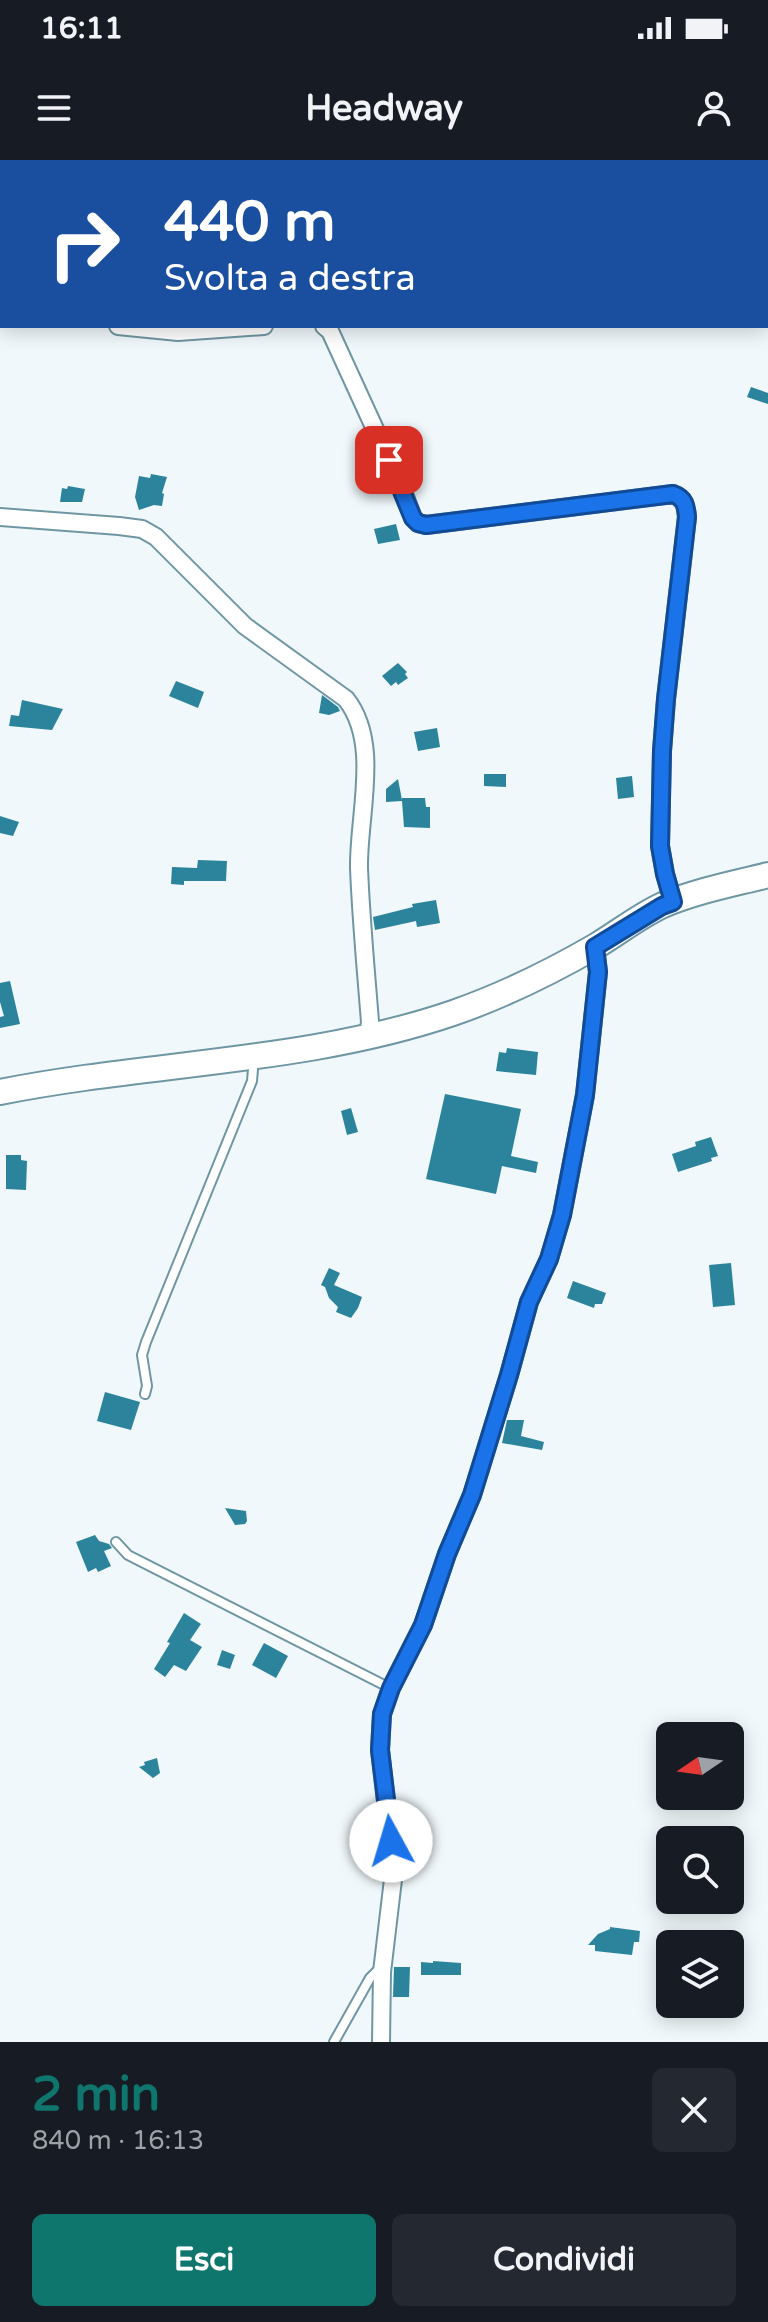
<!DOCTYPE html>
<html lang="it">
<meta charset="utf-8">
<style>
:root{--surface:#171b24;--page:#242831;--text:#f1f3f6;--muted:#9ea1a6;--accent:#0f766e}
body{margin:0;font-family:"Varela Round",sans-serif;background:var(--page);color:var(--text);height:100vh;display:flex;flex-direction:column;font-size:30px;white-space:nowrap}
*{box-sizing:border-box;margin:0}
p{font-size:26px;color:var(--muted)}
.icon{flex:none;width:44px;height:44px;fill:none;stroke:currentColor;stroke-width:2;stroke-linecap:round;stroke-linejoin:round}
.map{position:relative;height:1882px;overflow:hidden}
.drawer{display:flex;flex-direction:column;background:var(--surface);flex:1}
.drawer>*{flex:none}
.banner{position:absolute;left:0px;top:0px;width:768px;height:168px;box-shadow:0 4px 20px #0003;background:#1a4fa0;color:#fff;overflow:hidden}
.needle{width:52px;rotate:257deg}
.controls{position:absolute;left:656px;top:1562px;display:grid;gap:16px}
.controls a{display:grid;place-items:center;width:88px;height:88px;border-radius:12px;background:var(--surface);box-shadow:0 4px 20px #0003;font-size:40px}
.pin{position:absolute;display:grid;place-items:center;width:68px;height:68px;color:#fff;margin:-34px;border-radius:16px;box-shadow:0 4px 12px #0006}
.me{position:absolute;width:88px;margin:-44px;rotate:354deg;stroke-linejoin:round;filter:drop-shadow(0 0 6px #0008)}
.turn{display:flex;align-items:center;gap:28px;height:168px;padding:0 32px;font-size:36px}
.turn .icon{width:104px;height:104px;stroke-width:2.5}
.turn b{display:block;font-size:56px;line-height:68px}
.round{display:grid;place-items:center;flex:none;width:84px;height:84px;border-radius:12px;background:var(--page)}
.head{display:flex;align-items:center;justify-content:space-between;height:136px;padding:0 32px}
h1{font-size:48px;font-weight:800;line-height:60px;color:var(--accent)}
.primary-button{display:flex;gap:16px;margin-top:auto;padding:16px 32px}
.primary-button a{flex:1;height:92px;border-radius:12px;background:var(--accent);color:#fff;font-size:32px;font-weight:800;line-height:92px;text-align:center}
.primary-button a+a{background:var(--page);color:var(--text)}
.status{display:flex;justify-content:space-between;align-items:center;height:56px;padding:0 40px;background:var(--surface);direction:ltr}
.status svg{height:22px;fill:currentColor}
header{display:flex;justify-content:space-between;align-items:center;height:104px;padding:0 32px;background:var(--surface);font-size:36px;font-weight:800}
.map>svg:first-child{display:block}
.building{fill:#2b839c}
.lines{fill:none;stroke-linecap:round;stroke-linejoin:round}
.service-casing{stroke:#6f96a3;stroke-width:12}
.minor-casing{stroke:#6f96a3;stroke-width:20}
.secondary-casing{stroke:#6f96a3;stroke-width:28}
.service{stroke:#fff;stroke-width:8}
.minor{stroke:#fff;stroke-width:16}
.secondary{stroke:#fff;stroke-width:24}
.route-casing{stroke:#114b97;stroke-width:20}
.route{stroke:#1a73e8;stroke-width:14}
</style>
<div class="status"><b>16:11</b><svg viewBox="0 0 49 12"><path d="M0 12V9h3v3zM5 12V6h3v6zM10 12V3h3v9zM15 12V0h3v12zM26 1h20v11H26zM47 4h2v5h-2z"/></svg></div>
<header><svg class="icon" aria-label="menu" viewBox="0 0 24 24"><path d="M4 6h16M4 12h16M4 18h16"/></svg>Headway<svg class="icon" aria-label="person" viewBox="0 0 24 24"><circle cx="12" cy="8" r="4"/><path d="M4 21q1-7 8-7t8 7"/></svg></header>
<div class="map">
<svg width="768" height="1882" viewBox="0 0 768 1882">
<rect width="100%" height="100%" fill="#f0f8fb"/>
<path class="building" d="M751 227 768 233V244L747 237Z
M151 314 167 317 162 333 164 334 162 346 154 345 139 350 135 337 139 316 150 318Z
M68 326 85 329 82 342H60L62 328 67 329Z
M396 364 400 380 378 384 374 369Z
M398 503 407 512 405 514 408 518 398 525 396 522 391 526 382 516Z
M176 521 204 532 198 548 169 536Z
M322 535 338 547 340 551 329 555 319 553Z
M22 540 63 549 52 570 9 566 11 555 19 556Z
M437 568 440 587 418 591 414 572Z
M484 614H506V627L484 626Z
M632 616 634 637 618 639 616 618Z
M398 619 402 640V638H425L426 647H430V668L404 667 402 641 386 642V629Z
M0 656 19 662 13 676 0 673Z
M198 700 227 701 226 721H184V725L171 724 172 707 197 708Z
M436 740 440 763 417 767 416 761 375 770 373 757 413 747 412 744Z
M10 821 20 864 0 868V857L4 856 0 842V823Z
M507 888 538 892 536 915 496 911 499 892 506 893Z
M445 934 521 949 511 996 538 1002 536 1013 502 1006 496 1034 426 1019Z
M351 948 358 972 347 975 341 951Z
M711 977 718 996 711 998 712 1001 678 1012 672 994 696 986 695 982Z
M6 995H21V1000L27 1001 26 1030 6 1029Z
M731 1103 735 1145 713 1147 709 1105Z
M329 1108 340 1113 334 1125 362 1137 358 1148 351 1158 336 1152 338 1147 329 1138 325 1127 321 1125Z
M573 1121 606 1133 602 1144H595L594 1148 567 1138Z
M105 1232 140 1242 131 1270 97 1261Z
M507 1260H524L521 1276 544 1282 542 1290 502 1283Z
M225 1348 246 1351 247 1361 245 1364 235 1365Z
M95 1375 99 1381 109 1384 112 1388 104 1391 111 1406 98 1412 96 1408 88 1412 76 1382Z
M184 1453 201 1464 190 1480 202 1487 186 1511 174 1505 165 1517 154 1509 170 1483 167 1482Z
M264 1483 288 1496 276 1518 252 1505Z
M222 1490 235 1495 230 1509 217 1505Z
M157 1598 160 1613 153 1618 139 1607 145 1605 144 1602Z
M610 1767 640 1771 639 1782H634L632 1795 595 1791V1785H588L598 1774 610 1769Z
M433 1801 461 1803V1815H421V1802L433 1803Z
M394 1807H410L409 1837H393Z"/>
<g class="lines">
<g class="service-casing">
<path id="service" d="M145 1234 147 1226 142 1195 146 1182 252 921 254 897
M116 1382 128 1395 390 1528
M334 1882 370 1818 380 1808"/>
</g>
<g class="minor-casing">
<path id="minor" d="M0 154H2
M118 166 178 172 264 166
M324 166 330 171 401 326 413 358 418 363 426 365 673 334C685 339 686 346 687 357L666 539 662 591 660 686 665 714 673 742
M0 357 119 366 142 369 156 377 245 466 346 539C381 583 358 655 359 708 361 759 366 811 370 862L368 877
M381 1882 382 1812 394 1711 380 1590 382 1554 391 1528 423 1465 447 1394 472 1335 509 1215 529 1142 549 1099 562 1055 585 935 598 812 595 787"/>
</g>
<g class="secondary-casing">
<path id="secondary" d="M0 932C150 902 307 903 453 853 502 836 551 812 596 786 618 773 639 756 663 745 696 731 733 724 768 715"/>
</g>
<use href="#service" class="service"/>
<use href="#minor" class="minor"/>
<use href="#secondary" class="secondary"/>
</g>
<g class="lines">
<g class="route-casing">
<path id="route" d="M389 300 413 358 418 363 426 365 673 334C685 338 686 346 687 357L666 539 662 591 660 686 665 714 673 742 662 746 595 787 598 812 585 935 562 1055 549 1099 529 1142 509 1215 472 1335 447 1394 423 1465 391 1528 382 1554 380 1590 391 1681"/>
</g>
<use href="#route" class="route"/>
</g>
</svg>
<div class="controls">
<a><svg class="needle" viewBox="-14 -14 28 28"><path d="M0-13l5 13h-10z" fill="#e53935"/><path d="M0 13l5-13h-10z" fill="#9ea1a6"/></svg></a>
<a><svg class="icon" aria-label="search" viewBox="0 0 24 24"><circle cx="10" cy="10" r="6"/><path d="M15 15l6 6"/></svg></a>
<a><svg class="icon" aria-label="layers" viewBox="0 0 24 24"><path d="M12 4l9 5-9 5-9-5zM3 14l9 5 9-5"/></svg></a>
</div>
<div class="pin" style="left:389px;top:300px;background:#d93025"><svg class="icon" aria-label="arrive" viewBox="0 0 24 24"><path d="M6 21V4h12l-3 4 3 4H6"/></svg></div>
<svg class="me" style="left:391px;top:1681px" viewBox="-20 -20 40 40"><circle r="19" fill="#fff"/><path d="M0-13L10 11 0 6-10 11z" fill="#1a73e8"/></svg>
<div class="banner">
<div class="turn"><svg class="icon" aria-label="right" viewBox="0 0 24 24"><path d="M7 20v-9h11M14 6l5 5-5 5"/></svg><div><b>440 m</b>Svolta a destra</div></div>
</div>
</div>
<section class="drawer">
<div class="head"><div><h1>2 min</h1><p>840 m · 16:13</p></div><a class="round"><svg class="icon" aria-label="close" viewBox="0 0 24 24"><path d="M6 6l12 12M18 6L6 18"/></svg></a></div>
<div class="primary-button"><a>Esci</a><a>Condividi</a></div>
</section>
